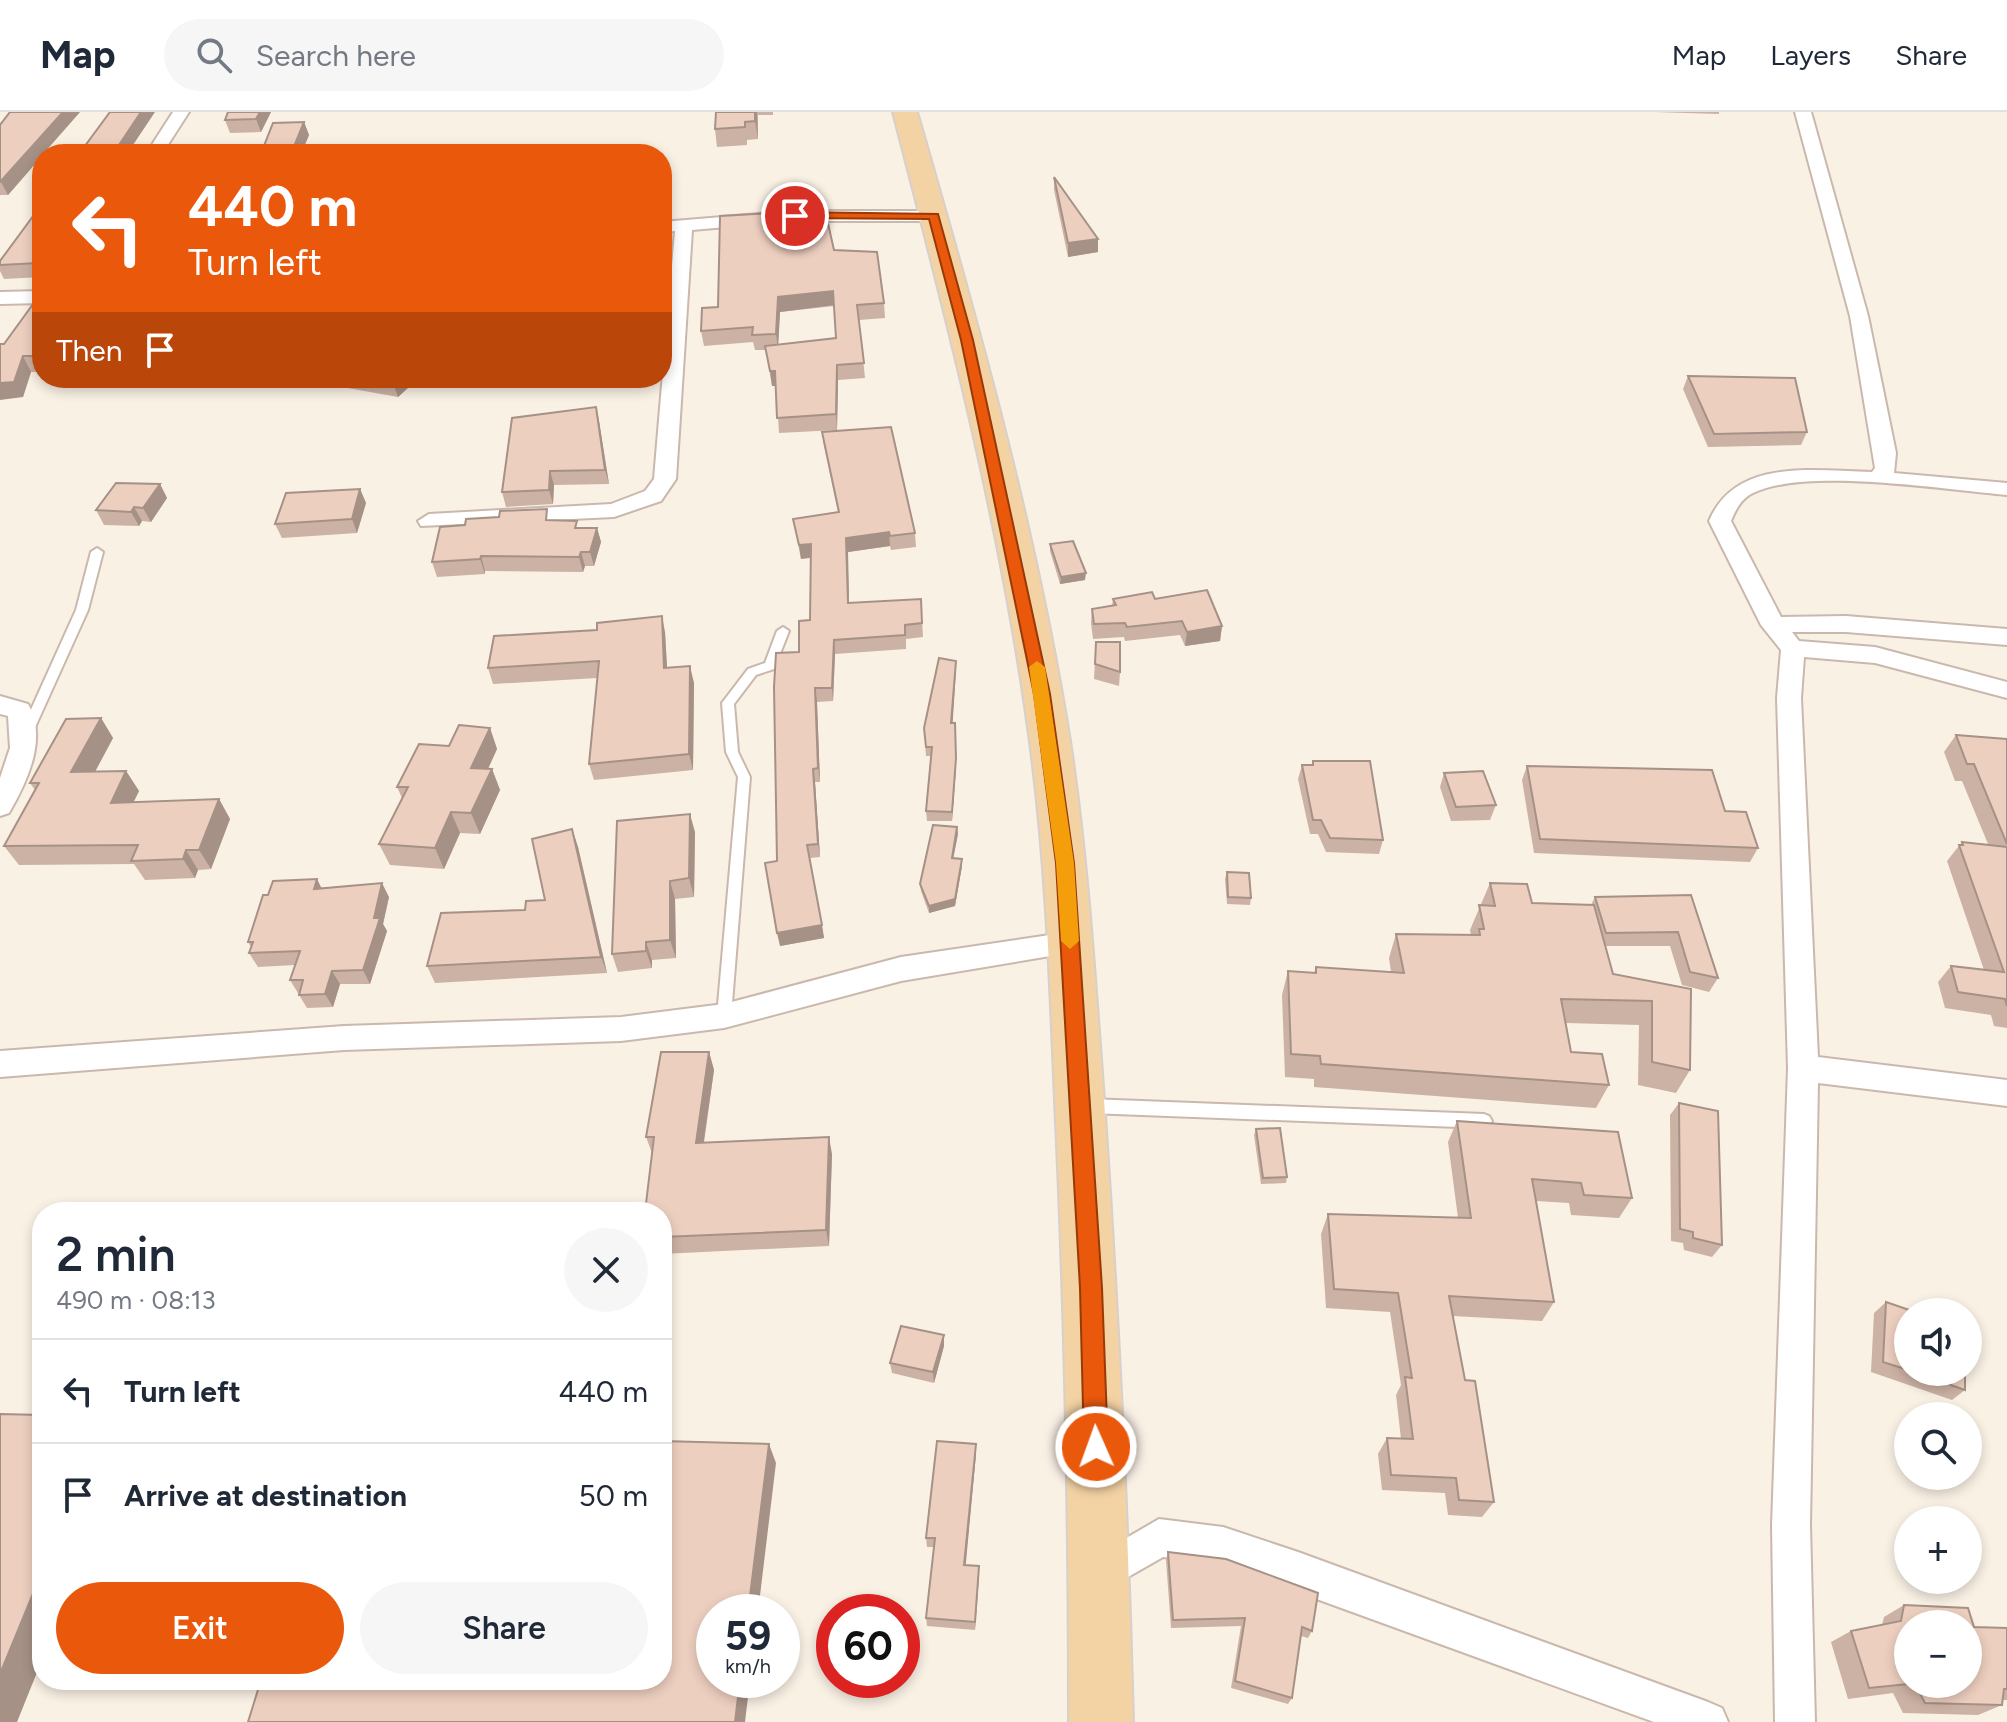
<!DOCTYPE html>
<meta charset="utf-8">
<style>
:root{--surface:#fff;--page:#f6f6f7;--text:#1f2937;--muted:#747a83;--line:#e0e1e3;--accent:#ea580c}
body{margin:0;font-family:Figtree,sans-serif;background:var(--page);color:var(--text);height:100vh;display:flex;flex-direction:column;font-size:30px;white-space:nowrap}
*{box-sizing:border-box;margin:0}
p{font-size:26px;color:var(--muted)}
.icon{flex:none;width:44px;height:44px;fill:none;stroke:currentColor;stroke-width:2;stroke-linecap:round;stroke-linejoin:round}
.map{position:relative;flex:1;overflow:hidden}
.details{position:absolute;left:32px;top:1090px;width:640px;height:488px;display:flex;flex-direction:column;background:var(--surface);border-radius:32px;box-shadow:0 4px 12px #0003}
.details>*{flex:none}
.hud{position:absolute;left:32px;top:32px;width:640px;height:244px;border-radius:32px;box-shadow:0 4px 12px #0003;background:#ea580c;color:#fff;overflow:hidden}
.tools{position:absolute;left:1894px;top:1186px;display:grid;gap:16px}
.tools a{display:grid;place-items:center;width:88px;height:88px;border-radius:50%;background:var(--surface);box-shadow:0 4px 12px #0003;font-size:40px}
.speed{position:absolute;left:696px;top:1482px;display:flex;gap:16px;font-size:40px;font-weight:700;text-align:center}
.speed>*{display:grid;place-content:center;width:104px;height:104px;border-radius:50%;background:var(--surface);box-shadow:0 4px 12px #0003;line-height:1}
.speed small{font-size:20px;font-weight:400}
.speed .limit{border:12px solid #d22;background:#fff;color:#111}
.pin{position:absolute;display:grid;place-items:center;width:68px;height:68px;color:#fff;margin:-34px;border:4px solid #fff;border-radius:50%;box-shadow:0 2px 8px #0007}
.me{position:absolute;width:88px;margin:-44px;rotate:358deg;stroke-linejoin:round;filter:drop-shadow(0 0 6px #0008)}
.turn{display:flex;align-items:center;gap:28px;height:168px;padding:0 24px;font-size:36px}
.turn .icon{width:104px;height:104px;stroke-width:2.5}
.turn b{display:block;font-size:56px;line-height:68px}
.then{display:flex;align-items:center;height:76px;padding:0 24px;background:#0003;gap:16px;font-size:30px}
.round{display:grid;place-items:center;flex:none;width:84px;height:84px;border-radius:42px;background:var(--page)}
.head{display:flex;align-items:center;justify-content:space-between;height:136px;padding:0 24px}
h1{font-size:48px;font-weight:600;line-height:60px}
.cta{display:flex;gap:16px;margin-top:auto;padding:16px 24px}
.cta a{flex:1;height:92px;border-radius:48px;background:var(--accent);color:#fff;font-size:32px;font-weight:600;line-height:92px;text-align:center}
.cta a+a{background:var(--page);color:var(--text)}
ul{padding:0;list-style:none}
li{display:flex;align-items:center;gap:24px;height:104px;padding:0 24px;border-top:2px solid var(--line)}
li div{flex:1}
li b{display:block;font-size:30px}
li em{font-style:normal}
header{display:flex;align-items:center;gap:48px;box-sizing:border-box;height:112px;padding:0 40px;background:var(--surface);border-bottom:2px solid var(--line)}
header strong{font-size:38px}
nav{display:flex;gap:44px;margin-inline-start:auto;font-size:28px}
.search{width:560px;height:72px;background:var(--page);display:flex;align-items:center;gap:20px;box-sizing:border-box;padding:0 28px;border-radius:44px;color:var(--muted);font-size:30px}
.map>svg:first-child{display:block}
.lines{fill:none;stroke-linecap:round;stroke-linejoin:round}
.lane-casing{stroke:#cbb8ac;stroke-width:4}
.street-casing{stroke:#cbb8ac;stroke-width:4}
.primary-casing{stroke:#d7d0cd;stroke-width:4}
.lane{fill:#fff;fill-rule:evenodd}
.street{fill:#fff;fill-rule:evenodd}
.primary{fill:#f3d2a3;fill-rule:evenodd}
.wall{fill:#ccb2a4;fill-rule:evenodd}
.shaded-wall{fill:#a69186}
.building{fill:#edcfbf;stroke:#a69186;stroke-width:2}
.route{fill:#ea580c;stroke:#983908;stroke-width:2}
.slow{fill:#f59e0b}
</style>
<header>
<strong>Map</strong>
<div class="search"><svg class="icon" aria-label="search" viewBox="0 0 24 24"><circle cx="10" cy="10" r="6"/><path d="M15 15l6 6"/></svg>Search here</div>
<nav><a>Map</a><a>Layers</a><a>Share</a></nav>
</header>
<div class="map">
<svg width="2007" height="1610" viewBox="0 0 2007 1610">
<rect width="100%" height="100%" fill="#faf1e5"/>
<g class="lines">
<g class="lane-casing">
<path id="lane" d="M97 436 103 440 88 498 32 622 30 625H22L20 622 76 498 91 440Z
M783 515 789 519 774 557 756 563 734 592 738 640 750 665 731 904 729 908 724 910 719 908 717 904 738 665 726 640 722 591 748 557 765 551 777 519Z
M1089 987 1484 1002 1489 1004 1492 1009 1489 1014 1484 1016 1089 1001 1084 999 1081 994 1084 989Z"/>
</g>
<g class="street-casing">
<path id="street" d="M173 0H189L162 42H146Z
M1795 0H1811L1868 204 1896 341 1894 361 2007 371V383C1945 378 1807 355 1753 381 1741 387 1736 397 1731 409L1781 505 1846 504 2007 517V533L1846 520H1792L1799 529 1875 535 2007 570V586L1875 551 1804 545 1801 586 1818 945 2007 968V994L1818 971 1810 1413 1815 1610H1775L1772 1413 1788 956 1777 586 1781 538 1761 513 1709 409C1736 345 1814 359 1872 360L1875 356 1850 204Z
M795 99H934L943 104 934 109H795L692 118 676 367 661 389 614 405 421 414 418 409 429 402 611 392 645 379 654 367 675 119 662 120V110Z
M42 179V191L0 192V180Z
M0 584 28 592C48 626 27 670 9 701L0 704V666L10 636 8 604 0 602Z
M1070 820 1080 823 1084 831 1080 839 901 869 724 916 621 929 344 938 0 965V939L344 914 621 905 724 892 901 845Z
M1159 1407 1223 1415 1298 1440 1708 1590 1722 1596 1728 1610H1654L1223 1453 1163 1445 1100 1481 1087 1475 1081 1462 1087 1449Z"/>
</g>
<g class="primary-casing">
<path id="primary" d="M893 0H917C977 207 1036 416 1070 629 1088 748 1095 868 1104 988 1118 1195 1128 1402 1133 1610H1069C1069 1403 1065 1196 1055 989 1050 869 1046 749 1030 630 1002 417 947 208 893 0Z"/>
</g>
<use href="#lane" class="lane"/>
<use href="#street" class="street"/>
<use href="#primary" class="primary"/>
</g>
<path class="wall" d="M10 0H80L43 42H42V44L8 83H0V13Z
M271 0 261 20 230 21 225 8Z
M716 0H773V3H758V27L747 28V33L717 35 715 17Z
M1654 0H1719V2Z
M304 10 309 23 301 42H264L262 39Z
M1054 65 1098 127V140L1068 145 1054 78Z
M42 92V165L4 167 0 159V149Z
M668 108 671 126 669 149H662V109Z
M834 138 884 191 885 206 859 208 865 266 838 268 837 318 779 321 776 274H772L766 238H755L753 230 704 234 701 219 718 195ZM834 194 836 226 778 233 780 200Z
M42 192V260H31L23 285 4 232Z
M1688 264 1807 320 1801 333 1708 335 1683 277Z
M312 266H419L398 285 314 270Z
M596 295 599 309 609 372 554 373 553 392 506 395 502 380Z
M822 320 915 421 916 435 891 438 890 434 848 440 849 491 921 487 923 525 906 527V537L835 542 833 589 817 590 820 670H815L820 745 810 746 824 826 780 834 777 749 799 540 810 508 811 446 801 447 793 407 838 400 824 334Z
M160 372 167 386 151 410 142 409 139 414 104 413 96 398Z
M360 377 366 391 357 421 282 426 275 412Z
M550 408 579 416H597L601 430 594 454H585L583 460 485 459V462L437 465 432 450Z
M1050 432 1085 468 1060 472 1050 439Z
M1113 487H1155L1222 514 1220 529 1185 534 1180 523 1125 529 1124 525 1093 527 1091 511 1092 497 1112 494Z
M665 520 667 556 694 571 693 658 594 668 589 652 597 566 493 572 488 556Z
M1096 530 1120 560 1119 574 1094 567Z
M956 549 952 611H955L956 655 952 709H927L926 699 932 644H926L924 616Z
M101 606 113 626 95 660 126 659 139 679 133 690 219 687 230 707 211 757 198 758 195 766 145 768 134 752 19 753 4 734 35 678 30 671Z
M490 616 497 637 488 657H492L500 678 480 722 460 721 444 757 390 753 379 732 402 686 397 675 449 634Z
M1956 623 2007 627V916L1994 914 1991 903 1945 896 1938 870 1951 854 1984 858 1947 749 1962 730 1988 732 1962 669H1955L1944 640Z
M1313 649 1383 728 1379 742 1326 740 1318 722H1310L1298 667 1302 653H1312Z
M1527 654 1758 736 1750 750 1534 741 1522 668Z
M1444 661 1496 693 1490 708 1451 709 1440 675Z
M957 715 958 722 953 746 962 747V754L955 794 929 801 921 779 920 772Z
M572 717 578 735 607 861 435 871 427 854 545 788Z
M695 720 694 785 675 787 676 846 652 848V856L618 860 612 842Z
M1227 760 1251 786 1250 793 1227 792 1225 767Z
M1490 771 1532 791 1591 793 1595 785 1691 783 1718 866 1709 880 1682 873 1670 834H1605L1613 862 1691 877 1690 958 1676 981 1638 973 1639 913 1566 911 1571 940 1609 973 1596 996 1314 975V967L1285 965 1282 883 1288 859 1314 861 1316 855 1391 860 1389 846 1396 822 1471 823 1470 818Z
M321 776 389 785 383 812 387 819 370 872H340L333 895 307 896 290 868 295 853 258 855 249 841 251 835 248 830 268 783Z
M709 940 714 958 704 1031 832 1042 829 1134 662 1142V1100L652 1041 646 1025Z
M1679 991 1722 1133 1712 1145 1684 1138 1683 1131 1671 1129 1670 1003Z
M1457 1009 1632 1086 1619 1106 1571 1103 1569 1091 1536 1089 1554 1190 1542 1209 1453 1204 1465 1268 1494 1390 1482 1405 1448 1403 1445 1381 1382 1378 1378 1342 1387 1326 1401 1327 1396 1283 1401 1273 1390 1200 1326 1196 1321 1122 1328 1102 1458 1106 1448 1030Z
M1256 1017 1287 1065 1286 1071 1261 1072 1254 1023Z
M1886 1190 1908 1200V1260H1965V1278L1952 1288 1871 1260 1874 1201Z
M944 1234 934 1271 892 1261 890 1251Z
M976 1342 965 1453 979 1463 975 1518 927 1514 926 1506 934 1435H927L926 1426Z
M1168 1440 1312 1519 1308 1526 1301 1524 1292 1586 1288 1592 1231 1576 1241 1514 1171 1516 1166 1448Z
M1904 1493 1968 1496 1974 1515 2007 1516V1588H2002V1593L1978 1603 1903 1601 1893 1581 1848 1587 1831 1530 1851 1519 1882 1513 1884 1505ZM1908 1512H1968V1572H1908Z"/>
<path class="shaded-wall" d="M63 0H80L43 42H42V44L8 83 1 70Z
M141 0H155L127 42H113Z
M260 0H271L261 20 256 7Z
M755 0H757L758 27 755 9Z
M304 10 309 23 301 42H295L293 37Z
M668 108 671 126 669 149 666 131Z
M1098 127V140L1068 145V131Z
M833 179 835 193 780 200 778 237 776 222 778 185Z
M23 244 31 260 23 285 0 288V271Z
M837 253 838 268 837 318 836 302Z
M770 259H775L777 274H772Z
M403 266H419L398 285 394 274Z
M596 295 599 309 609 372 605 358Z
M550 359 554 373 553 392 549 378Z
M160 372 167 386 151 410 143 396Z
M360 377 366 391 357 421 352 407Z
M134 395 142 409 139 414 131 400Z
M597 416 601 430 594 454 590 440Z
M889 420 890 434 848 440 849 505 846 426Z
M811 432 813 445 801 447 799 433Z
M581 440 585 454 583 460 579 445Z
M481 444 485 459V462L480 447Z
M1086 461 1085 468 1060 472 1061 465Z
M662 504 665 520 668 573 664 556Z
M1222 514 1220 529 1185 534 1187 520Z
M834 528 835 542 833 589 832 576Z
M956 549V558L952 621 951 611Z
M690 554 694 571 693 658 689 642Z
M815 576 817 590 820 670 818 656Z
M101 606 113 626 84 680 71 660Z
M490 616 497 637 479 676 471 656Z
M956 646V655L952 709V700Z
M492 657 500 678 480 722 471 701Z
M813 657 815 670 820 745 818 732Z
M126 659 139 679 124 710 111 691Z
M219 687 230 707 211 757 199 738Z
M451 700 460 721 444 757 435 736Z
M690 702 695 720 694 785 689 766Z
M957 715 958 722 952 753V746Z
M572 717 578 735 607 861 601 845Z
M186 738 198 758 195 766 183 747Z
M962 747V754L955 794 929 801V794Z
M317 767 324 781 314 777Z
M670 769 675 787 676 846 670 828Z
M382 771 389 785 383 812 387 819 370 872 363 858Z
M822 813 824 826 780 834 777 821Z
M646 830 652 848V856L646 839Z
M332 859 340 872 333 895 325 882Z
M709 940 714 958 701 1048 696 1031Z
M829 1025 832 1042 829 1134 826 1118Z
M944 1223V1234L934 1271 933 1260Z
M769 1332 776 1351 758 1500H748Z
M976 1332V1342L965 1461 964 1453Z
M979 1454V1463L975 1518V1510Z
M42 1460V1548L17 1610H0V1562Z
M740 1568H750L745 1610H735Z"/>
<path class="building" d="M10 0H63L0 70V13Z
M110 0H141L113 42H79Z
M228 0H260L256 7 225 8Z
M716 0H755V9L745 10V15L715 17Z
M304 10 293 37 262 39 273 11Z
M1054 65 1098 127 1068 131Z
M42 92V146L38 151 0 153V149Z
M825 98 834 138 877 140 884 191 857 193 864 251 837 253 836 302 777 306 775 259H770L765 234 836 226 833 179 778 185 776 222 752 223 753 215 701 219 702 196 718 195 720 104Z
M668 108 666 131H662V109Z
M36 188 41 190 39 199H42V244H23L14 270 0 271V232H4Z
M1688 264 1795 266 1807 320 1714 322Z
M350 266H403L394 274Z
M596 295 605 358 550 359 549 378 502 380 512 306Z
M891 315 915 421 890 424 889 420 846 426 848 491 921 487 922 511 905 513V523L834 528 832 576H815L818 656 813 657 818 732 807 733 822 813 777 821 765 751 777 749 774 575 776 541 799 540V509L810 508 811 432 799 433 793 407 839 400 822 320Z
M116 371 160 372 143 396 134 395 131 400 96 398Z
M360 377 352 407 275 412 286 381Z
M547 397 546 408 577 409 575 416H597L590 440H581L579 445 481 444 480 447 432 450 440 415 465 413 466 407 499 405 500 399Z
M1073 429 1086 461 1061 465 1050 432Z
M1207 478 1222 514 1187 520 1182 509 1127 515 1125 511 1094 512 1092 497 1116 493 1113 487 1152 480 1155 487Z
M662 504 664 556 690 554 689 642 589 652 599 549 488 556 494 524 597 518V511Z
M1096 530H1120V560L1095 552Z
M939 546 956 549 951 611H955L956 646 952 700 926 699 932 635H926L924 616Z
M101 606 71 660 126 659 111 691 219 687 199 738H186L183 747 131 749 138 733 4 734 39 671H30L66 607Z
M459 613 490 616 471 656 492 657 471 701 451 700 435 736 379 732 408 675H397L419 632 449 634Z
M1956 623 2007 627V732L1974 652H1967Z
M1313 649H1370L1383 728 1330 726 1321 708H1313L1302 653H1313Z
M1527 654 1712 658 1725 699 1746 700 1758 736 1540 727Z
M1483 659 1496 693 1456 695 1444 661Z
M690 702 689 766 670 769V828L646 830V839L612 842 617 709Z
M933 713 957 715 952 746 962 747 955 787 929 794 920 772Z
M572 717 601 845 427 854 441 801 525 798 526 789 545 788 532 727Z
M1962 730 2007 735V894L2005 887 1958 880 1951 854 2004 860 1959 733H1963Z
M1227 760 1249 761 1251 786 1228 785Z
M317 767 314 777 382 771 374 806H380L363 858 332 859 325 882 299 883 303 868H290L300 839 249 841 253 830H248L263 783H268L273 769Z
M1490 771 1527 772 1532 791 1594 793 1613 862 1691 877 1690 958 1652 950V889L1561 887 1571 940 1602 942 1609 973 1321 952 1320 944 1291 942 1288 859 1316 861V855L1404 861 1396 822 1480 823 1479 817H1484L1479 793 1495 794Z
M1691 783 1718 866 1690 860 1678 820 1606 821 1595 785Z
M661 940H709L696 1031 829 1025 826 1118 662 1125V1100H645L654 1025H646Z
M1679 991 1718 999 1722 1133 1693 1126V1120L1680 1117Z
M1457 1009 1618 1020 1632 1086 1584 1083 1581 1071 1532 1067 1554 1190 1449 1184 1465 1268 1475 1269 1494 1390 1459 1388 1456 1366 1391 1363 1387 1326 1413 1327 1405 1265 1412 1266 1398 1181 1334 1177 1328 1102 1471 1106Z
M1280 1016 1287 1065 1263 1066 1256 1017Z
M1886 1190 1915 1200H1908V1258L1883 1250Z
M901 1214 944 1223 933 1260 890 1251Z
M1914 1260H1965V1278Z
M0 1302 42 1303V1460L0 1562Z
M662 1329 769 1332 748 1500H714V1568H740L735 1610H248L261 1568H662Z
M937 1329 976 1332 964 1453 979 1454 975 1510 926 1506 935 1426H926Z
M1168 1440 1226 1447 1318 1481 1312 1519 1302 1515 1292 1586 1235 1569 1245 1506 1173 1508Z
M1904 1493 1968 1496 1974 1515 2007 1516V1577H2004L2002 1593 1925 1591 1915 1572H1968V1512H1908V1572L1869 1576 1851 1519 1901 1509Z"/>
<path class="route" d="M795 100 938 102 973 228 1050 582 1074 751 1102 1176 1108 1335 1104 1343 1096 1347 1088 1343 1084 1335 1080 1176 1056 751 1034 582 961 228 929 107 791 106Z"/>
<path class="slow" d="M1037 549 1045 555 1074 751 1079 829 1070 837 1061 829 1056 751 1029 555Z"/>
</svg>
<div class="tools">
<a><svg class="icon" aria-label="sound" viewBox="0 0 24 24"><path d="M4 9h4l5-4v14l-5-4H4zM17 9q2 3 0 6"/></svg></a>
<a><svg class="icon" aria-label="search" viewBox="0 0 24 24"><circle cx="10" cy="10" r="6"/><path d="M15 15l6 6"/></svg></a>
<a>+</a>
<a>−</a>
</div>
<div class="speed"><div>59<small>km/h</small></div><div class="limit">60</div></div>
<div class="pin" style="left:795px;top:104px;background:#d93025"><svg class="icon" aria-label="arrive" viewBox="0 0 24 24"><path d="M6 21V4h12l-3 4 3 4H6"/></svg></div>
<svg class="me" style="left:1096px;top:1335px" viewBox="-20 -20 40 40"><circle r="17" fill="#ea580c" stroke="#fff" stroke-width="3"/><path d="M0-11L8 9 0 5-8 9z" fill="#fff"/></svg>
<div class="hud">
<div class="turn"><svg class="icon" aria-label="left" viewBox="0 0 24 24"><path d="M17 20v-9H6M10 6l-5 5 5 5"/></svg><div><b>440 m</b>Turn left</div></div>
<div class="then">Then<svg class="icon" aria-label="arrive" viewBox="0 0 24 24"><path d="M6 21V4h12l-3 4 3 4H6"/></svg></div>
</div>
<section class="details">
<div class="head"><div><h1>2 min</h1><p>490 m · 08:13</p></div><a class="round"><svg class="icon" aria-label="close" viewBox="0 0 24 24"><path d="M6 6l12 12M18 6L6 18"/></svg></a></div>
<ul>
<li><svg class="icon" aria-label="left" viewBox="0 0 24 24"><path d="M17 20v-9H6M10 6l-5 5 5 5"/></svg><div><b>Turn left</b></div><em>440 m</em></li>
<li><svg class="icon" aria-label="arrive" viewBox="0 0 24 24"><path d="M6 21V4h12l-3 4 3 4H6"/></svg><div><b>Arrive at destination</b></div><em>50 m</em></li>
</ul>
<div class="cta"><a>Exit</a><a>Share</a></div>
</section>
</div>
